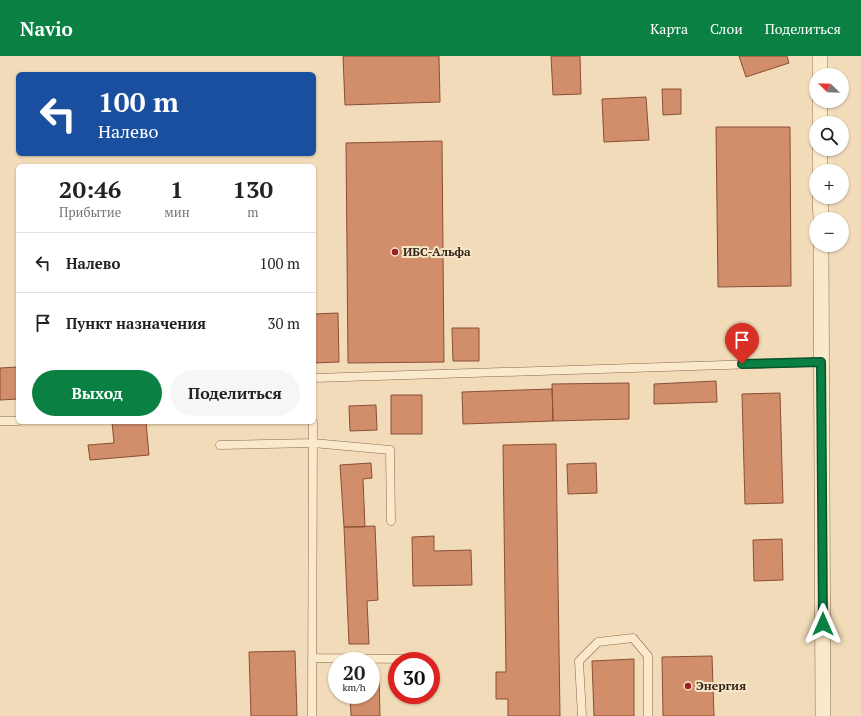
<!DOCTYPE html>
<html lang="ru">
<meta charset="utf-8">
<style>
:root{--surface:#fff;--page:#f6f6f6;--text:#222;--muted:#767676;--line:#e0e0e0;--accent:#0b8043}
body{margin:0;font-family:"PT Serif",serif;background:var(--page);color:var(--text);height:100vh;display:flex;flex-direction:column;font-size:15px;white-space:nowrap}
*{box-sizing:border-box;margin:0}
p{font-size:13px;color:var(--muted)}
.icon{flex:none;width:22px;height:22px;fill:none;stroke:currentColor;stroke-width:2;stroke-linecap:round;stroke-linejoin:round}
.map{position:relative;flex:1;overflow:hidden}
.side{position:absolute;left:16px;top:108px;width:300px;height:260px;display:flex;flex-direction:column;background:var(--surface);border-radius:6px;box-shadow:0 1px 3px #0004}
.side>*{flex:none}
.hud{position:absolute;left:16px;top:16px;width:300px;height:84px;border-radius:6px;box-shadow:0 1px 3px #0004;background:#1a4fa0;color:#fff;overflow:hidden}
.needle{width:26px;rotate:293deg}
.buttons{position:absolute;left:809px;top:12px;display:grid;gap:8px}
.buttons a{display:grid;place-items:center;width:40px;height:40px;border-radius:50%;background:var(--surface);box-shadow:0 1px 3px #0004;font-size:20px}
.speed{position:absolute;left:328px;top:596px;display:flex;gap:8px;font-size:20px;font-weight:700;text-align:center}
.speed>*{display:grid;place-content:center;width:52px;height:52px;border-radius:50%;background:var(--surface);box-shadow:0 1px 3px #0004;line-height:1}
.speed small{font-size:10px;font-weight:400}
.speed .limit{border:6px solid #d22;background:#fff;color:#111}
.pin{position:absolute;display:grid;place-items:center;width:34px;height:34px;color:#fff;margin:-41px -17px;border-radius:50% 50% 50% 0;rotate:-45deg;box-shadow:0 0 4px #0007}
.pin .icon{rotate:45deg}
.me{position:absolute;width:44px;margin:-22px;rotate:0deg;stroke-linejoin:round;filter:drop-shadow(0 0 3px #0008)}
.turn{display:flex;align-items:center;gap:14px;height:84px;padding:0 16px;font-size:18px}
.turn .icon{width:52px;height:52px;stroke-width:2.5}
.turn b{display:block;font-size:28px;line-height:34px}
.eta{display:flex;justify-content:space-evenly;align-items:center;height:68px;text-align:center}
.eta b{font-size:24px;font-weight:600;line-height:28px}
.action{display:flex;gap:8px;margin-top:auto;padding:8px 16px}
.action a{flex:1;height:46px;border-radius:24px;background:var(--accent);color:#fff;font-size:16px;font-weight:600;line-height:46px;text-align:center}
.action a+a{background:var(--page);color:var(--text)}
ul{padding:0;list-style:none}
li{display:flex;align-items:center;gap:12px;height:60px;padding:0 16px;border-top:1px solid var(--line)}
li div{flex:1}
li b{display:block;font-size:15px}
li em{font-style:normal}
header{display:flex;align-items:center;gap:24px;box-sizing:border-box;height:56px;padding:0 20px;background:var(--accent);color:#fff}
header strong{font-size:19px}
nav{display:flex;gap:22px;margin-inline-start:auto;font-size:14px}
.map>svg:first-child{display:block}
.building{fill:#d28d6b;stroke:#885037}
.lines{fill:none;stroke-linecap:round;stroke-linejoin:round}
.lane-casing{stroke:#886a52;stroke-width:9}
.street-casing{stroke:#886a52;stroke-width:16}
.lane{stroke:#fbe9cc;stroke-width:8}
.street{stroke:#fbe9cc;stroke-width:15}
.route-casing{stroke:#07532c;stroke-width:10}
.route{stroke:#0b8043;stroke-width:7}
.poi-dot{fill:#9b1e29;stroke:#f8e6c8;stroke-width:1.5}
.labels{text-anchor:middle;stroke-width:4;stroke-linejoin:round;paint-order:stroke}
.poi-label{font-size:12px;font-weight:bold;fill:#352419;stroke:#f8e6c8;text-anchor:start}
</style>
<header>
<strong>Navio</strong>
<nav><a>Карта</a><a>Слои</a><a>Поделиться</a></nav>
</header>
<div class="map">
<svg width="861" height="660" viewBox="0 0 861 660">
<rect width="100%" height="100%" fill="#f1dbb8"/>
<path class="building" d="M343 0H439L440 46 345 49Z
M551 0H580L581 38 553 39Z
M739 0H787L789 7 746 21Z
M662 33H681V58L663 59Z
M646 41 649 84 604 86 602 43Z
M716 71H790L791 230 718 231Z
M442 85 444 306 348 307 346 87Z
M338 257 339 306 314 307V258Z
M452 272H479V305H453Z
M18 311V343L0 344V312Z
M716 325 717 346 654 348V328Z
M629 327V363L553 365 552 328Z
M552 333 553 365 463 368 462 336Z
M780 337 783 447 745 448 742 338Z
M391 339H422V378H391Z
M376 349 377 374 350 375 349 350Z
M112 366H146L149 399 90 404 88 389 114 387Z
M556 388 560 660H508V643H496V616H506L503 389Z
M371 407 372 422 363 423 365 471H344L340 409Z
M596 407 597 437 568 438 567 408Z
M375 470 378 544 367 545 369 588H349L344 471Z
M434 480V495L471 494 472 529 413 530 412 481Z
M782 483 783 524 754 525 753 484Z
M295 595 297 660H251L249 596Z
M712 600 714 660H663L662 601Z
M634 603V660H594L592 605Z
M371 618H379L380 660H351L350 639H371Z"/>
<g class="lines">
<g class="lane-casing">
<path id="lane" d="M314 322 821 306
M0 365H18
M220 389 313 387 390 394 391 465
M312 602 405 603
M312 660 313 366
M582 660 579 605 598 586 633 582 648 600V660"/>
</g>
<g class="street-casing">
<path id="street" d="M820 0V19
M820 45V67
M820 93V115
M820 141 821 163
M821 189 823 660"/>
</g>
<use href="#lane" class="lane"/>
<use href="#street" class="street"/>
</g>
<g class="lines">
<g class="route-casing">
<path id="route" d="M742 308 821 306 823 568"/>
</g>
<use href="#route" class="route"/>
</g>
<g class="poi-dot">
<circle cx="395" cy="196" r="4"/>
<circle cx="688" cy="630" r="4"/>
</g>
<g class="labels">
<g class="poi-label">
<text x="403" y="200">ИБС-Альфа</text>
<text x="696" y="634">Энергия</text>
</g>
</g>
</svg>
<div class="buttons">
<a><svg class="needle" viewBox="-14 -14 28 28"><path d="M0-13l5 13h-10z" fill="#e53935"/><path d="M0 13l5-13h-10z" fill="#767676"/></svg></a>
<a><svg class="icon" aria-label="search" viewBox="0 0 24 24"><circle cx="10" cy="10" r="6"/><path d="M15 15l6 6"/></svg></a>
<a>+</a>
<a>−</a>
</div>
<div class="speed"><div>20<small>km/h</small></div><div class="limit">30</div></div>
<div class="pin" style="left:742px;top:308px;background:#d93025"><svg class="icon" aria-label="arrive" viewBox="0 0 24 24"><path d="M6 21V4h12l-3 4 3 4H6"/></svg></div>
<svg class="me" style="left:823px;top:568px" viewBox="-20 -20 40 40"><path d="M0-17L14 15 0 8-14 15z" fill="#0b8043" stroke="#fff" stroke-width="4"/></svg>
<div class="hud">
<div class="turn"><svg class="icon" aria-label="left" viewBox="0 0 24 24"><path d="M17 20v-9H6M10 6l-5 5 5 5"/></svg><div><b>100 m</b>Налево</div></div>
</div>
<section class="side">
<div class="eta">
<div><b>20:46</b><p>Прибытие</p></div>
<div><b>1</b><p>мин</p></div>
<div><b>130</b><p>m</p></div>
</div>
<ul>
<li><svg class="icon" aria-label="left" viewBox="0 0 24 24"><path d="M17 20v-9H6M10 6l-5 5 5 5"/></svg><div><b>Налево</b></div><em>100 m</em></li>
<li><svg class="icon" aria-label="arrive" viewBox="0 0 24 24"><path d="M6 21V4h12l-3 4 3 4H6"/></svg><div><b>Пункт назначения</b></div><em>30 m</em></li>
</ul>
<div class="action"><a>Выход</a><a>Поделиться</a></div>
</section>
</div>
